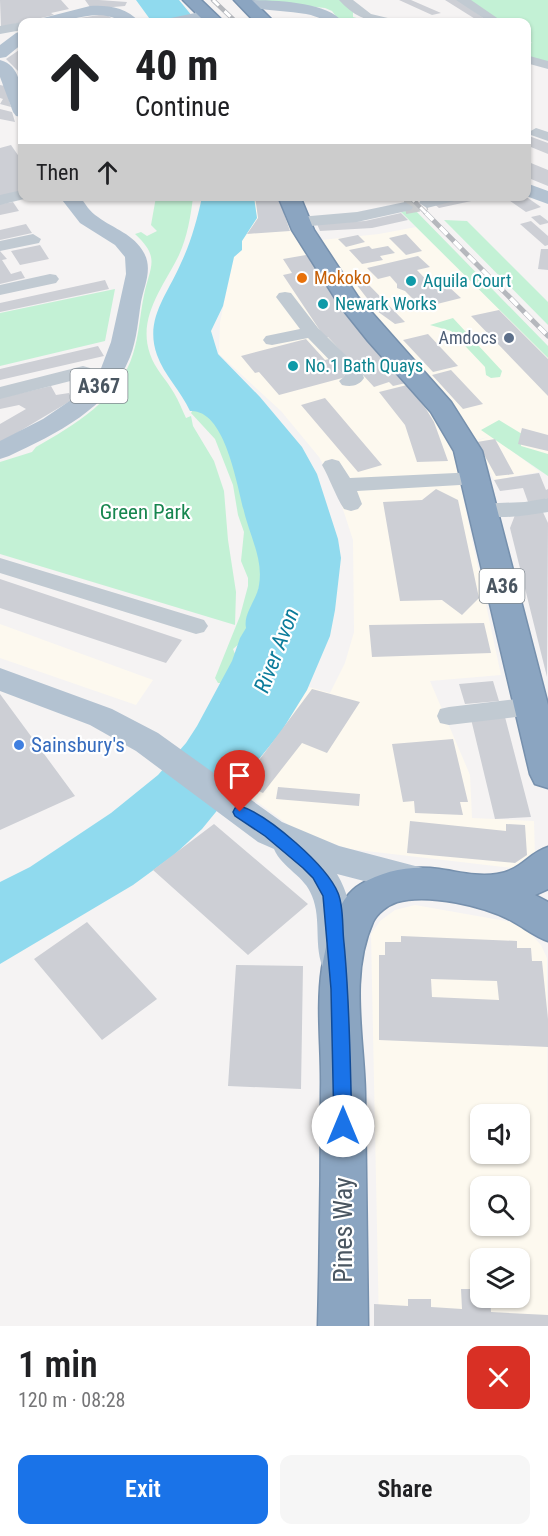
<!DOCTYPE html>
<meta charset="utf-8">
<style>
:root{--surface:#fff;--page:#f6f6f6;--text:#202124;--muted:#757577;--accent:#1a73e8}
body{margin:0;font-family:"Roboto Condensed",sans-serif;background:var(--page);color:var(--text);height:100vh;display:flex;flex-direction:column;font-size:22px;white-space:nowrap}
*{box-sizing:border-box;margin:0}
p{font-size:20px;color:var(--muted)}
.icon{flex:none;width:33px;height:33px;fill:none;stroke:currentColor;stroke-width:2;stroke-linecap:round;stroke-linejoin:round}
.map{position:relative;height:1326px;overflow:hidden}
.panel{display:flex;flex-direction:column;background:var(--surface);flex:1}
.panel>*{flex:none}
.hud{position:absolute;left:18px;top:18px;width:513px;height:183px;border-radius:12px;box-shadow:0 2px 4px #0004;background:#fff;color:var(--text);overflow:hidden}
.fabs{position:absolute;left:470px;top:1104px;display:grid;gap:12px}
.fabs a{display:grid;place-items:center;width:60px;height:60px;border-radius:12px;background:var(--surface);box-shadow:0 2px 4px #0004;font-size:30px}
.pin{position:absolute;display:grid;place-items:center;width:51px;height:51px;color:#fff;margin:-62px -26px;border-radius:50% 50% 50% 0;rotate:-45deg;box-shadow:0 0 6px #0007}
.pin .icon{rotate:45deg}
.me{position:absolute;width:66px;margin:-33px;rotate:0deg;stroke-linejoin:round;filter:drop-shadow(0 0 4px #0008)}
.turn{display:flex;align-items:center;gap:21px;height:126px;padding:0 18px;font-size:27px}
.turn .icon{width:78px;height:78px;stroke-width:2.5}
.turn b{display:block;font-size:42px;line-height:51px}
.then{display:flex;align-items:center;height:57px;padding:0 18px;background:#0003;gap:12px;font-size:22px}
.round{display:grid;place-items:center;flex:none;width:63px;height:63px;border-radius:12px;background:var(--page)}
.summary{display:flex;align-items:center;justify-content:space-between;height:102px;padding:0 18px}
h1{font-size:36px;font-weight:600;line-height:45px}
.button{display:flex;gap:12px;margin-top:auto;padding:12px 18px}
.button a{flex:1;height:69px;border-radius:12px;background:var(--accent);color:#fff;font-size:24px;font-weight:600;line-height:69px;text-align:center}
.button a+a{background:var(--page);color:var(--text)}
.map>svg:first-child{display:block}
.commercial{fill:#fdf9ef;fill-rule:evenodd}
.green{fill:#c3f1d5}
.water{fill:#90daee}
.building{fill:#cdcfd5;fill-rule:evenodd}
.lines{fill:none;stroke-linecap:round;stroke-linejoin:round}
.minor-tunnel{stroke:#caccce;stroke-width:14;stroke-dasharray:14 7;stroke-linecap:butt}
.highway-casing{stroke:#7690ad;stroke-width:3}
.minor{fill:#c1cad2;fill-rule:evenodd}
.major{fill:#b3c2d1;fill-rule:evenodd}
.highway{fill:#8ba5c1;fill-rule:evenodd}
.rail-far1-casing{stroke:#b5b8bd;stroke-width:4.5}
.rail-casing{stroke:#b5b8bd;stroke-width:5}
.rail-far1{stroke:#fff;stroke-width:3;stroke-dasharray:8;stroke-linecap:butt}
.rail{stroke:#fff;stroke-width:4;stroke-dasharray:10;stroke-linecap:butt}
.route{fill:#1a73e8;stroke:#114b97;stroke-width:1.5}
.food-dot{fill:#e8710a;stroke:#fff;stroke-width:2}
.culture-dot{fill:#0f9aa8;stroke:#fff;stroke-width:2}
.service-dot{fill:#5c6f8a;stroke:#fff;stroke-width:2}
.shop-dot{fill:#3f7fe0;stroke:#fff;stroke-width:2}
.labels{text-anchor:middle;stroke-width:4.5;stroke-linejoin:round;paint-order:stroke}
.far-food-label{font-size:18px;fill:#c56008;stroke:#fff;text-anchor:start}
.far-culture-label{font-size:18px;fill:#0d838f;stroke:#fff;text-anchor:start}
.far-service-label{font-size:18px;fill:#4e5e75;stroke:#fff;text-anchor:end}
.shield{fill:#fff;stroke:#808990;stroke-width:1.5}
.shield-label{font-size:20px;font-weight:bold;fill:#4a5661}
.park-label{font-size:21px;fill:#17864f;stroke:#fff}
.shop-label{font-size:21px;fill:#366cbe;stroke:#fff;text-anchor:start}
.water-label{font-size:22px;font-style:italic;fill:#0c7c9b;stroke:#fff}
.near-street-label{font-size:26px;fill:#4a5661;stroke:#fff}
</style>
<div class="map">
<svg width="548" height="1326" viewBox="0 0 548 1326">
<rect width="100%" height="100%" fill="#f5f3f3"/>
<path class="commercial" d="M283 196 302 242 379 234 416 227 548 357V475L492 436 540 472 494 480 477 441 488 437 452 446 501 675 430 681 470 775 472 818 534 821 535 858 520 869 349 849 297 831 237 787 279 735 309 687 330 693 345 663 354 632 353 540 336 488 319 457 281 411 219 354 220 322 234 257 242 250V241L257 218 254 197Z
M0 624 153 680 136 705 0 658Z
M415 905 512 922 526 929 541 945 547 958 548 1326H379L371 934 380 921 395 910ZM480 1114H519V1154H480ZM480 1186H519V1226H480ZM480 1258H519V1298H480Z"/>
<path class="green" d="M251 0H342L353 11V17L370 22H340L332 11 325 8Z
M466 0H548V62L527 57V44L532 43 527 39 526 22H501Z
M156 197H193C191 215 187 238 179 255 164 286 137 317 150 354 155 369 166 379 174 393 179 401 182 410 186 418L191 416 193 426 214 461 224 491 228 540 236 592 235 625 0 554V462L32 452 36 447C73 426 120 398 133 354 139 335 140 314 144 295 150 266 161 258 135 234L141 232 147 236 157 231 151 225Z
M414 209 548 346V358L401 212Z
M444 220 467 221 548 302V325Z
M115 289 105 341 0 366V313Z
M453 318 502 371 500 377 491 378 486 375 485 367 451 331 430 325Z
M194 408H206L226 434 266 558 247 637 233 649 238 661 224 683H218L215 678 240 616 248 586V578L241 561 244 532 238 515 233 485 215 439 191 413Z
M499 420 522 434 521 446 548 454V476L481 430Z"/>
<path class="water" d="M136 0H179L197 22H152Z
M202 197H254L257 218 242 241V250L234 257 223 306 211 331 218 354 260 397 302 447 317 474 338 539 341 558 335 610 330 636 307 690 281 732 202 829 174 855 133 885 0 964V882L30 867 111 813 158 775 186 743 197 726 232 661 240 638 246 628C243 613 257 600 259 585 263 563 253 542 247 522 238 495 228 409 190 411 181 391 164 375 157 355 144 319 168 294 181 263 191 242 197 220 202 197Z"/>
<path class="building" d="M0 0H61L69 9 51 13 54 15 1 27Z
M85 0H99L127 2 125 6 101 8 90 7Z
M399 0H411L441 13 432 15Z
M445 0H458L489 22H480Z
M105 14 118 22H62L61 21Z
M22 48V75L6 59Z
M0 85 5 86 11 107 0 104 3 99 0 98Z
M0 109 12 112 15 122 0 119Z
M529 136 548 143V154L526 145V137Z
M11 145 22 161V191L0 196V148Z
M526 161 548 170V186L526 177Z
M255 196H278L290 231 247 234 258 218Z
M463 196 490 197 439 208 433 203Z
M503 196H525L541 207 526 212Z
M13 202 19 211 0 215V204Z
M401 213 408 220 372 228 320 231 317 224 365 221Z
M540 215 548 221V223L540 225 531 217Z
M531 221 548 236V245L545 246 520 224Z
M26 224 32 233 0 240V230Z
M406 234 422 251 406 255 389 238Z
M358 235 365 242 346 247 338 239Z
M40 245 49 259 20 265 11 251Z
M369 246 372 249 388 246 395 253 380 256 383 260 362 264 349 250Z
M541 249H548V270L538 269Z
M0 251 7 259 2 260 11 274 21 271 25 278 0 284Z
M306 255 366 334 406 383 393 386 389 382 374 387 328 337 325 338 283 275 292 273 283 259Z
M418 256 430 267 417 270 435 289 448 286 461 298 409 311 398 300 412 298 405 291 397 288V284L390 276 378 279 367 268Z
M105 280 109 289 0 312V303Z
M367 283 405 322 395 324 377 311 356 284Z
M499 310 548 359V396L471 316Z
M428 334 458 366 433 372 403 340Z
M306 339 325 360 329 359 346 377 279 395 259 372 255 373 241 356Z
M98 346 104 356 0 380V369Z
M451 370 483 404 463 409 432 375Z
M407 385 426 409 434 422 448 461 417 462 405 425 379 392Z
M51 386 56 395 69 393 72 400 0 443V424L26 409 19 405 0 409V398Z
M325 398 382 465 358 472 301 405Z
M522 428 548 435V451L518 444Z
M495 439 514 474 496 476 477 442Z
M539 473 546 490 548 489V498L538 501 528 502 523 488 500 491 494 480Z
M436 489 458 500 479 598 462 615 442 600 400 601 383 502 422 500Z
M542 510 548 523 547 677 510 528 515 515Z
M0 579 182 640 166 663 0 608Z
M484 623 491 653 372 657 369 625Z
M493 681 499 701 465 704 459 684Z
M312 689 360 702 327 753 302 743 263 793 242 783Z
M0 694 75 796 0 830Z
M505 717 531 817 495 819 471 719Z
M453 739 468 802H460L463 815 415 813 414 801 403 802 392 744Z
M278 787 360 794 359 806 276 799Z
M410 821 506 831V824L525 825 527 855 515 863 407 853Z
M214 824 308 904 248 955 153 870Z
M87 922 157 999 102 1040 34 959Z
M401 936 517 941V948H531L532 961H542L548 1019V1047L379 1040V955H385V942H401ZM431 979 497 981 499 1000 432 997Z
M236 965 303 966 301 1089 228 1086Z
M461 1289H480V1298H490L491 1312 548 1315V1326H374V1304L408 1306V1299H431V1307L462 1309Z"/>
<g class="lines">
<path class="minor-tunnel" d="M405 207 427 203"/>
<g class="highway-casing">
<path id="highway" d="M183 0H201L224 22H205Z
M234 0H252L274 22H255Z
M278 196H300L314 230 358 297 451 402 482 451 548 705V788L535 784 530 774 454 451 431 412 368 341 340 306 292 230Z
M548 847V889L535 895 548 902V941C534 936 525 928 512 921 485 906 428 893 397 902 388 905 377 913 373 922 349 975 364 1038 365 1093 366 1171 367 1248 368 1326H318C320 1247 321 1169 321 1090 322 1049 316 1009 322 968 327 940 335 899 361 884 384 870 413 865 439 869 460 872 477 877 497 874 522 870 527 854 548 847Z"/>
</g>
<path class="minor" d="M339 0H353L371 14 392 19 393 22C371 24 354 17 339 0Z
M456 0H471L503 22H489Z
M22 22V30L0 34V26Z
M526 55 548 61V69L526 63Z
M536 128 548 132V141L531 135 529 132Z
M22 190V196H29L28 198 0 205V195Z
M434 196H464L462 199 427 208 419 203 421 200Z
M405 202 413 207 411 210 357 222 299 227 291 222 299 217 357 212Z
M33 234 41 239 39 243 0 251V241Z
M50 274 56 275 59 279 56 283 0 295V285Z
M285 292 291 293 318 328 361 370 364 378C359 386 351 387 342 385L339 381 345 376 308 338 272 345 266 344 263 340 266 336 300 329 276 297 279 293Z
M83 366 90 368 92 372 90 376 0 399V387Z
M332 459 339 461 350 478 477 472 484 473 487 478 484 483 477 484 357 491 362 504 358 509 351 511 344 509C335 495 330 479 322 465L325 461Z
M548 498V512C525 516 498 520 475 514L472 509 475 504 525 502Z
M0 558 204 620 208 626 204 632 196 634 0 573Z
M532 697 541 700 544 706 541 712 532 715 449 725 440 723 437 716 440 709 449 707Z"/>
<path class="major" d="M238 0C265 0 325 0 343 22 326 24 322 17 306 14 284 10 261 11 239 5Z
M90 6C107 5 127 7 139 22 122 24 114 15 98 15 77 16 58 24 37 22L39 19Z
M203 7 211 12 207 19 193 22H164L166 19 195 13 197 9Z
M22 31V44L6 57 0 58V45L16 33Z
M0 60C24 66 22 98 22 117L16 116 13 112 0 77Z
M526 183 548 191V204L526 196Z
M59 196H80C85 204 90 212 98 217 114 229 134 234 144 253 153 269 144 286 141 302 138 320 137 339 130 357 110 408 56 434 9 456L0 459V441L43 419 77 396 100 371 111 342 126 274 125 257 115 245 80 223Z
M0 668 112 709 158 733 282 822 339 846 438 872 443 882 438 892 426 897 337 874C351 897 362 945 350 970L337 975 324 970C313 947 322 920 312 896 305 876 282 868 274 849L258 842 136 751 90 725 0 691Z"/>
<use href="#highway" class="highway"/>
<g class="rail-far1-casing">
<path id="rail-far1" d="M213 0 236 22
M409 196 427 214"/>
</g>
<g class="rail-casing">
<path id="rail" d="M426 213 548 336"/>
</g>
<use href="#rail-far1" class="rail-far1"/>
<use href="#rail" class="rail"/>
</g>
<path class="route" d="M240 806C269 815 327 866 338 893 344 907 342 928 344 943 350 1004 350 1065 352 1126L350 1133 343 1135 337 1133 334 1126 331 989 323 896 313 878 303 868 265 836 235 816 233 812 235 808Z"/>
<circle class="food-dot" cx="302" cy="278" r="6"/>
<g class="culture-dot">
<circle cx="411" cy="281" r="6"/>
<circle cx="323" cy="304" r="6"/>
<circle cx="293" cy="366" r="6"/>
</g>
<circle class="service-dot" cx="509" cy="338" r="6"/>
<circle class="shop-dot" cx="19" cy="745" r="6"/>
<g class="labels">
<g class="far-food-label">
<text x="314" y="284">Mokoko</text>
</g>
<g class="far-culture-label">
<text x="423" y="287">Aquila Court</text>
<text x="335" y="310">Newark Works</text>
<text x="305" y="372">No.1 Bath Quays</text>
</g>
<g class="far-service-label">
<text x="497" y="344">Amdocs</text>
</g>
<g class="shield">
<rect x="70.5" y="369" width="57" height="34" rx="4.5"/>
<rect x="479.5" y="569" width="45" height="34" rx="4.5"/>
</g>
<g class="shield-label">
<text x="99" y="393">A367</text>
<text x="502" y="593">A36</text>
</g>
<g class="park-label">
<text x="145" y="519">Green Park</text>
</g>
<g class="shop-label">
<text x="31" y="752">Sainsbury's</text>
</g>
<g class="water-label">
<text transform="translate(276 650) rotate(-69)" y="8">River Avon</text>
</g>
<g class="near-street-label">
<text transform="translate(343 1230) rotate(-90)" y="9">Pines Way</text>
</g>
</g>
</svg>
<div class="fabs">
<a><svg class="icon" aria-label="sound" viewBox="0 0 24 24"><path d="M4 9h4l5-4v14l-5-4H4zM17 9q2 3 0 6"/></svg></a>
<a><svg class="icon" aria-label="search" viewBox="0 0 24 24"><circle cx="10" cy="10" r="6"/><path d="M15 15l6 6"/></svg></a>
<a><svg class="icon" aria-label="layers" viewBox="0 0 24 24"><path d="M12 4l9 5-9 5-9-5zM3 14l9 5 9-5"/></svg></a>
</div>
<div class="pin" style="left:240px;top:812px;background:#d93025"><svg class="icon" aria-label="arrive" viewBox="0 0 24 24"><path d="M6 21V4h12l-3 4 3 4H6"/></svg></div>
<svg class="me" style="left:343px;top:1126px" viewBox="-20 -20 40 40"><circle r="19" fill="#fff"/><path d="M0-13L10 11 0 6-10 11z" fill="#1a73e8"/></svg>
<div class="hud">
<div class="turn"><svg class="icon" aria-label="ahead" viewBox="0 0 24 24"><path d="M12 20V5M6 11l6-6 6 6"/></svg><div><b>40 m</b>Continue</div></div>
<div class="then">Then<svg class="icon" aria-label="ahead" viewBox="0 0 24 24"><path d="M12 20V5M6 11l6-6 6 6"/></svg></div>
</div>
</div>
<section class="panel">
<div class="summary"><div><h1>1 min</h1><p>120 m · 08:28</p></div><a class="round" style="background:#d93025;color:#fff"><svg class="icon" aria-label="close" viewBox="0 0 24 24"><path d="M6 6l12 12M18 6L6 18"/></svg></a></div>
<div class="button"><a>Exit</a><a>Share</a></div>
</section>
